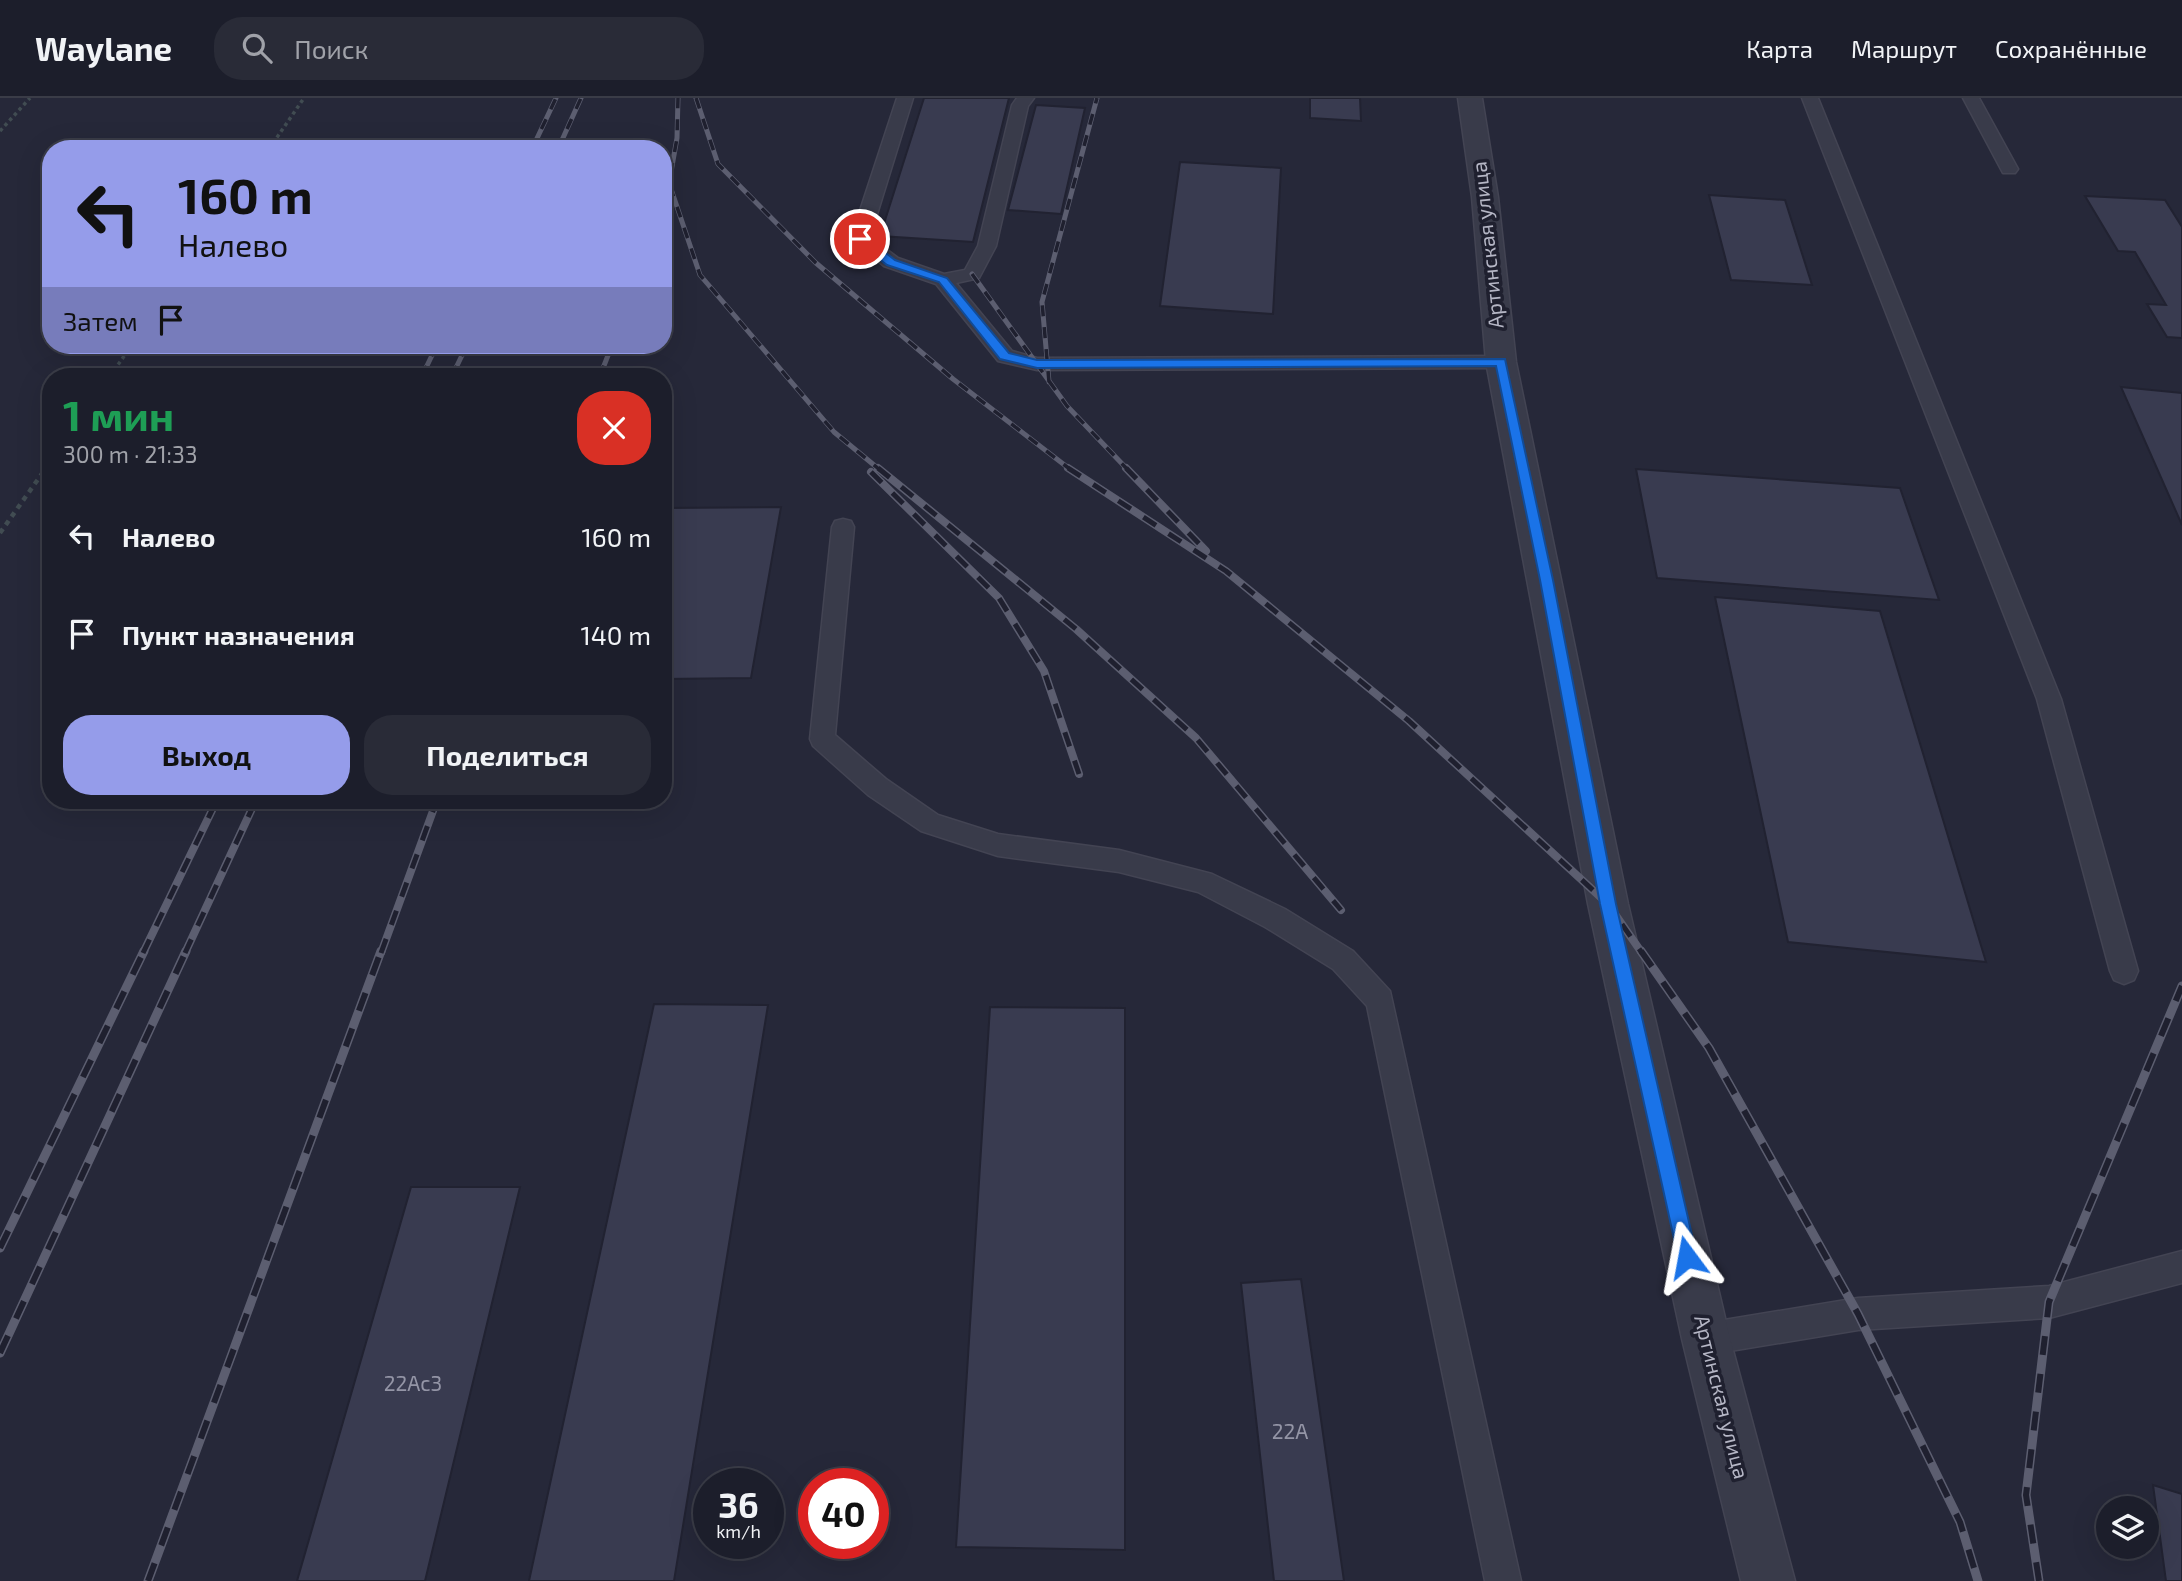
<!DOCTYPE html>
<html lang="ru">
<meta charset="utf-8">
<style>
:root{--surface:#1c1e2b;--page:#292b37;--text:#f1f3f6;--muted:#a0a2a9;--line:#3a3c47;--accent:#959cea}
body{margin:0;font-family:"Exo 2",sans-serif;background:var(--page);color:var(--text);height:100vh;display:flex;flex-direction:column;font-size:26px;white-space:nowrap}
*{box-sizing:border-box;margin:0}
p{font-size:23px;color:var(--muted)}
.icon{flex:none;width:38px;height:38px;fill:none;stroke:currentColor;stroke-width:2;stroke-linecap:round;stroke-linejoin:round}
.map{position:relative;flex:1;overflow:hidden}
.drawer{position:absolute;left:42px;top:270px;width:630px;height:441px;display:flex;flex-direction:column;background:var(--surface);border-radius:28px;box-shadow:0 7px 28px #0002,0 0 0 2px var(--line)}
.drawer>*{flex:none}
.hud{position:absolute;left:42px;top:42px;width:630px;height:214px;border-radius:28px;box-shadow:0 7px 28px #0002,0 0 0 2px var(--line);background:#959cea;color:#111;overflow:hidden}
.buttons{position:absolute;left:2096px;top:1398px;display:grid;gap:14px}
.buttons a{display:grid;place-items:center;width:63px;height:63px;border-radius:50%;background:var(--surface);box-shadow:0 7px 28px #0002,0 0 0 2px var(--line);font-size:35px}
.speed{position:absolute;left:693px;top:1370px;display:flex;gap:14px;font-size:35px;font-weight:700;text-align:center}
.speed>*{display:grid;place-content:center;width:91px;height:91px;border-radius:50%;background:var(--surface);box-shadow:0 7px 28px #0002,0 0 0 2px var(--line);line-height:1}
.speed small{font-size:18px;font-weight:400}
.speed .limit{border:10px solid #d22;background:#fff;color:#111}
.pin{position:absolute;display:grid;place-items:center;width:60px;height:60px;color:#fff;margin:-30px;border:4px solid #fff;border-radius:50%;box-shadow:0 2px 7px #0007}
.me{position:absolute;width:77px;margin:-38px;rotate:347deg;stroke-linejoin:round;filter:drop-shadow(0 0 5px #0008)}
.turn{display:flex;align-items:center;gap:24px;height:147px;padding:0 21px;font-size:32px}
.turn .icon{width:91px;height:91px;stroke-width:2.5}
.turn b{display:block;font-size:49px;line-height:60px}
.then{display:flex;align-items:center;height:66px;padding:0 21px;background:#0003;gap:14px;font-size:26px}
.round{display:grid;place-items:center;flex:none;width:74px;height:74px;border-radius:28px;background:var(--page)}
.summary{display:flex;align-items:center;justify-content:space-between;height:119px;padding:0 21px}
h1{font-size:42px;font-weight:700;line-height:52px;color:#1e9e55}
.cta{display:flex;gap:14px;margin-top:auto;padding:14px 21px}
.cta a{flex:1;height:80px;border-radius:28px;background:var(--accent);color:#111;font-size:28px;font-weight:700;line-height:80px;text-align:center}
.cta a+a{background:var(--page);color:var(--text)}
ul{padding:0;list-style:none}
li{display:flex;align-items:center;gap:21px;height:98px;padding:0 21px}
li div{flex:1}
li b{display:block;font-size:26px}
li em{font-style:normal}
header{display:flex;align-items:center;gap:42px;box-sizing:border-box;height:98px;padding:0 35px;background:var(--surface);border-bottom:2px solid var(--line)}
header strong{font-size:33px}
nav{display:flex;gap:38px;margin-inline-start:auto;font-size:24px}
.search{width:490px;height:63px;background:var(--page);display:flex;align-items:center;gap:18px;box-sizing:border-box;padding:0 24px;border-radius:28px;color:var(--muted);font-size:26px}
.map>svg:first-child{display:block}
.building{fill:#393b50;stroke:#212231;stroke-width:2}
.lines{fill:none;stroke-linecap:round;stroke-linejoin:round}
.service-casing{stroke:#434453;stroke-width:3}
.tertiary-casing{stroke:#434453;stroke-width:3}
.path-far1{stroke:#414c52;stroke-width:3.5;stroke-dasharray:3.5 3.5;stroke-linecap:butt}
.path{stroke:#414c52;stroke-width:4.5;stroke-dasharray:5 5;stroke-linecap:butt}
.service{fill:#393b4a;fill-rule:evenodd}
.tertiary{fill:#393b4a;fill-rule:evenodd}
.rail-far2-casing{stroke:#5c5e70;stroke-width:5}
.rail-far1-casing{stroke:#5c5e70;stroke-width:8}
.rail-casing{stroke:#5c5e70;stroke-width:9}
.rail-far2{stroke:#1f202f;stroke-width:3.5;stroke-dasharray:11;stroke-linecap:butt}
.rail-far1{stroke:#1f202f;stroke-width:5;stroke-dasharray:15;stroke-linecap:butt}
.rail{stroke:#1f202f;stroke-width:6;stroke-dasharray:19;stroke-linecap:butt}
.route{fill:#1a73e8;stroke:#114b97;stroke-width:2}
.labels{text-anchor:middle;stroke-width:7;stroke-linejoin:round;paint-order:stroke}
.street-label{font-size:21px;fill:#b5b6c5;stroke:#1f202f}
.near-number-label{font-size:21px;fill:#9495a6}
</style>
<header>
<strong>Waylane</strong>
<div class="search"><svg class="icon" aria-label="search" viewBox="0 0 24 24"><circle cx="10" cy="10" r="6"/><path d="M15 15l6 6"/></svg>Поиск</div>
<nav><a>Карта</a><a>Маршрут</a><a>Сохранённые</a></nav>
</header>
<div class="map">
<svg width="2182" height="1483" viewBox="0 0 2182 1483">
<rect width="100%" height="100%" fill="#262839"/>
<path class="building" d="M924 0H1009L973 144 880 138Z
M1310 0H1360L1361 23 1310 20Z
M1036 7 1085 10 1061 116 1008 112Z
M1180 64 1281 70 1273 216 1160 208Z
M1709 97 1785 102 1812 187 1731 182Z
M2085 98 2165 102 2182 129V240L2167 239 2147 206 2166 207 2135 154 2118 153Z
M2121 289 2182 295V427Z
M1636 371 1900 390 1939 502 1657 480Z
M781 409 751 580 663 581V410Z
M1715 499 1880 513 1986 864 1788 844Z
M654 906 768 907 674 1483H529Z
M990 909 1125 910V1452L956 1449Z
M411 1089H520L425 1483H297Z
M1301 1181 1344 1483H1274L1241 1185Z
M2153 1387 2182 1396V1483H2166Z"/>
<g class="lines">
<g class="service-casing">
<path id="service" d="M897 0H913L870 139 898 160 944 176 965 172 978 148 1012 7 1017 0H1034L1028 8 996 148 979 180 956 185 1012 253 1037 260 1501 258 1508 259 1511 264 1508 269 1501 270 1037 272 998 263 936 186 884 168 851 140Z
M1802 0H1818L2061 601 2138 873 2134 882 2124 886 2114 882 2110 873 2037 601Z
M1963 0H1979L2018 71 2015 75H2003Z
M843 421 851 423 854 429 835 637 886 681 938 717 998 736 1119 752 1212 776 1285 811 1353 853 1390 893 1521 1483H1485L1367 908 1333 871 1265 829 1198 794 1119 774 998 758 921 733 868 697 813 648 810 641 832 429 835 423Z
M2182 1153V1185L2049 1220 1858 1232 1706 1257 1694 1253 1690 1241 1694 1229 1706 1225 1858 1200 2049 1188Z"/>
</g>
<g class="tertiary-casing">
<path id="tertiary" d="M1458 0H1482L1498 99 1516 264 1628 806 1730 1241 1795 1483H1741L1682 1241 1588 806 1486 264 1472 99Z"/>
</g>
<path class="path-far1" d="M0 33 30 0
M269 51 304 0
M110 278 132 247
M44 372 51 362"/>
<path class="path" d="M0 435 46 370"/>
<use href="#service" class="service"/>
<use href="#tertiary" class="tertiary"/>
<g class="rail-far2-casing">
<path id="rail-far2" d="M696 0 718 66 816 165 953 281 1071 372
M532 51 556 0
M558 51 581 0
M670 88 700 177 834 334 880 372
M663 119 677 40 678 0
M972 176 1067 308 1128 372
M422 278 437 247
M452 278 467 247
M600 278 612 247
M1049 284 1042 204 1097 0"/>
</g>
<g class="rail-far1-casing">
<path id="rail-far1" d="M878 370 1076 531 1196 640 1341 812
M1068 370 1226 473 1409 623 1608 806 1642 855
M1126 370 1206 453
M871 374 999 500 1044 573 1079 676
M143 855 217 702
M185 855 256 702
M381 855 437 702"/>
</g>
<g class="rail-casing">
<path id="rail" d="M1641 853 1709 950 1858 1216 1960 1424 1978 1483
M0 1150 144 853
M0 1255 186 853
M148 1483 381 853
M2039 1483 2026 1397 2049 1204 2182 888"/>
</g>
<use href="#rail-far2" class="rail-far2"/>
<use href="#rail-far1" class="rail-far1"/>
<use href="#rail" class="rail"/>
</g>
<path class="route" d="M856 138H864L895 162 947 180 1009 255 1037 262 1505 261 1553 482 1616 806 1697 1159 1694 1166 1687 1169 1680 1166 1678 1159 1600 806 1540 482 1496 268 1037 270 1000 261 939 184 887 167 856 143Z"/>
<g class="labels">
<g class="street-label">
<text transform="translate(1488 147) rotate(-96)" y="7">Артинская улица</text>
<text transform="translate(1721 1299) rotate(76)" y="7">Артинская улица</text>
</g>
<g class="near-number-label">
<text x="413" y="1293">22Ас3</text>
<text x="1290" y="1341">22А</text>
</g>
</g>
</svg>
<div class="buttons">
<a><svg class="icon" aria-label="layers" viewBox="0 0 24 24"><path d="M12 4l9 5-9 5-9-5zM3 14l9 5 9-5"/></svg></a>
</div>
<div class="speed"><div>36<small>km/h</small></div><div class="limit">40</div></div>
<div class="pin" style="left:860px;top:141px;background:#d93025"><svg class="icon" aria-label="arrive" viewBox="0 0 24 24"><path d="M6 21V4h12l-3 4 3 4H6"/></svg></div>
<svg class="me" style="left:1687px;top:1159px" viewBox="-20 -20 40 40"><path d="M0-17L14 15 0 8-14 15z" fill="#1a73e8" stroke="#fff" stroke-width="4"/></svg>
<div class="hud">
<div class="turn"><svg class="icon" aria-label="left" viewBox="0 0 24 24"><path d="M17 20v-9H6M10 6l-5 5 5 5"/></svg><div><b>160 m</b>Налево</div></div>
<div class="then">Затем<svg class="icon" aria-label="arrive" viewBox="0 0 24 24"><path d="M6 21V4h12l-3 4 3 4H6"/></svg></div>
</div>
<section class="drawer">
<div class="summary"><div><h1>1 мин</h1><p>300 m · 21:33</p></div><a class="round" style="background:#d93025;color:#fff"><svg class="icon" aria-label="close" viewBox="0 0 24 24"><path d="M6 6l12 12M18 6L6 18"/></svg></a></div>
<ul>
<li><svg class="icon" aria-label="left" viewBox="0 0 24 24"><path d="M17 20v-9H6M10 6l-5 5 5 5"/></svg><div><b>Налево</b></div><em>160 m</em></li>
<li><svg class="icon" aria-label="arrive" viewBox="0 0 24 24"><path d="M6 21V4h12l-3 4 3 4H6"/></svg><div><b>Пункт назначения</b></div><em>140 m</em></li>
</ul>
<div class="cta"><a>Выход</a><a>Поделиться</a></div>
</section>
</div>
